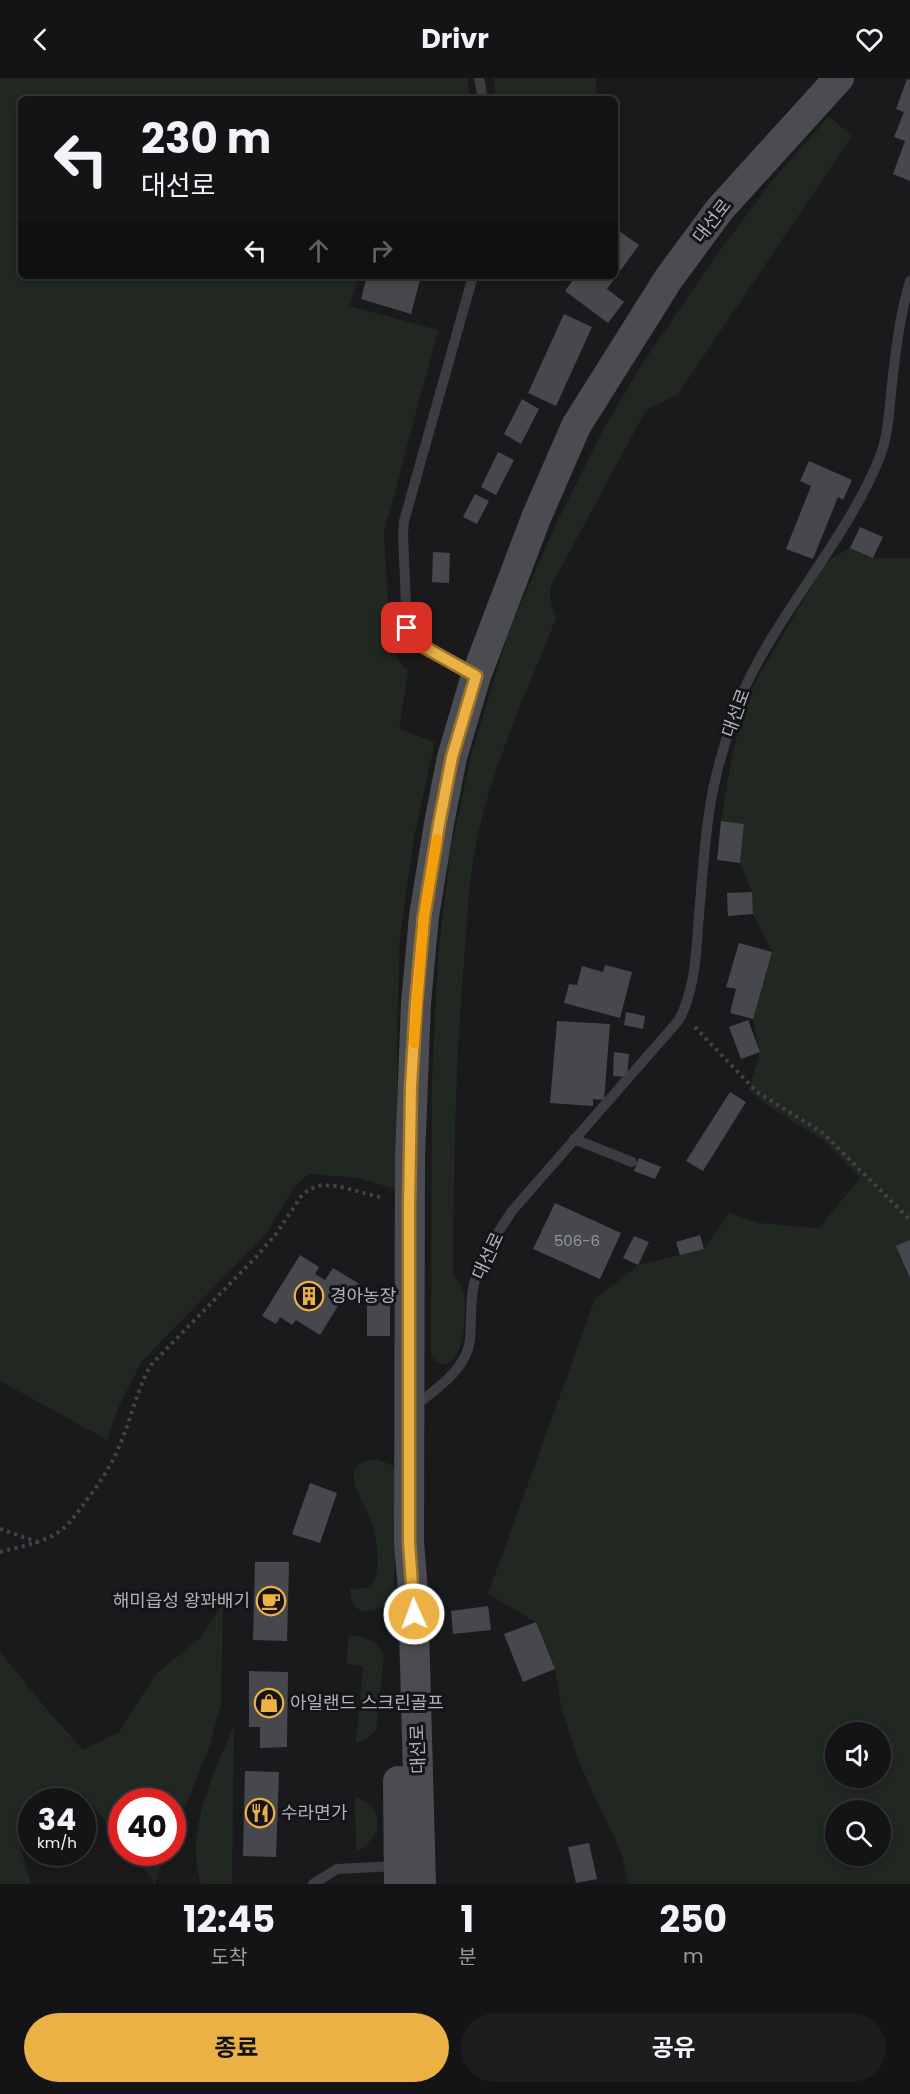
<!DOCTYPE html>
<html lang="ko">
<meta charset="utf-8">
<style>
:root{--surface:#141416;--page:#1d1d1f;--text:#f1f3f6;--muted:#9d9ea1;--line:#333335;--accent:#ebb144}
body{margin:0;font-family:Poppins,"Noto Sans KR",sans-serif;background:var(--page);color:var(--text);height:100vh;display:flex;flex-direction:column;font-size:22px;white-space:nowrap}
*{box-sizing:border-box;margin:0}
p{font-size:20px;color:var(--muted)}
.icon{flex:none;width:33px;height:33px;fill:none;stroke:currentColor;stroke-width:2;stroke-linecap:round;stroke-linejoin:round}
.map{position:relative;height:1806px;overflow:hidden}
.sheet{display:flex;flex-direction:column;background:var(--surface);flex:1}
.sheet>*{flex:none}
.top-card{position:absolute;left:18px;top:18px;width:600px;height:183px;border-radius:9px;box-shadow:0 3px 9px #0003,0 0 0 2px var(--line);background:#141416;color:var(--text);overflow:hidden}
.fabs{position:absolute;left:825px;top:1644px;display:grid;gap:12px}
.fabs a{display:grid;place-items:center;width:66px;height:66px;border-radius:50%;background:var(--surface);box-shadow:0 3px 9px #0003,0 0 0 2px var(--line);font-size:30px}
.speed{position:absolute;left:18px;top:1710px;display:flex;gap:12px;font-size:30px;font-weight:700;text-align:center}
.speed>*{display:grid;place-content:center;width:78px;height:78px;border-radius:50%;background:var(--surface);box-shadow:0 3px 9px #0003,0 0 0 2px var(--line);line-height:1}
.speed small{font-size:15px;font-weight:400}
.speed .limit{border:9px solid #d22;background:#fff;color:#111}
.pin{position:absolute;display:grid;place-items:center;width:51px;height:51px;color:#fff;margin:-26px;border-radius:12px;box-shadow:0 3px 9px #0006}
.me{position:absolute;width:66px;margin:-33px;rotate:358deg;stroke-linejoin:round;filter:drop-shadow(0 0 4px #0008)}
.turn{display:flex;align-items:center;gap:21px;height:126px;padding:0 24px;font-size:27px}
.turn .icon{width:78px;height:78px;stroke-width:2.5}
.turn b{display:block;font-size:42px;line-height:51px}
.lanes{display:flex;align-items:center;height:57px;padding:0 24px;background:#0003;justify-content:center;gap:30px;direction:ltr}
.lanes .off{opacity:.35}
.eta{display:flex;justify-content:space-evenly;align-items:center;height:102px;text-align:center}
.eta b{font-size:36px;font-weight:700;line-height:42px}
.cta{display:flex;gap:12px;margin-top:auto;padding:12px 24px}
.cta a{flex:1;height:69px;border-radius:36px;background:var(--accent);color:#111;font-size:24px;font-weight:700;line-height:69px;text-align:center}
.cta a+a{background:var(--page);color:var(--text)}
header{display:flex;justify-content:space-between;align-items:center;height:78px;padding:0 24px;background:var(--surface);font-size:27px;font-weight:700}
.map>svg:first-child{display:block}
.green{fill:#202821;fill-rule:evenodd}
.building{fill:#47484d}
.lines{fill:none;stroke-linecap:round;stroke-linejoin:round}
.path{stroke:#424448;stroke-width:4;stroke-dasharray:3 4.5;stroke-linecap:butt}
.lane{stroke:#3c3d41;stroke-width:10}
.secondary{stroke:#4a4c51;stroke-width:30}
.route-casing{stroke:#99732c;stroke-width:15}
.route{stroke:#ebb144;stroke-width:10}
.slow{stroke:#f59e0b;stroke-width:10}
.labels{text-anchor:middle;stroke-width:6;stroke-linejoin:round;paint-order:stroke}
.number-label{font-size:15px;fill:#9498a0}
.street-label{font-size:18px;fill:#aeb2bb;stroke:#151518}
.poi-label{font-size:18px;fill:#aeb2bb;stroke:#151518;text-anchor:start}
</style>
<header><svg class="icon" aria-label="back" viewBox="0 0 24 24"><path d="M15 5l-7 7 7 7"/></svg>Drivr<svg class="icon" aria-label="heart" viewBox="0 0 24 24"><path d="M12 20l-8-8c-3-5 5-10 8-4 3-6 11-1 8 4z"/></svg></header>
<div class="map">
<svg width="910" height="1806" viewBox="0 0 910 1806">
<rect width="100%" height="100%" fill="#1a1a1d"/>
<path class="green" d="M0 0H467L470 21H21V198H358L350 228 438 252 384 455 390 561 394 576 408 594 399 651 435 664 414 759 400 857 397 954 398 1112 359 1100 308 1096 293 1111 267 1155 142 1283 119 1328 107 1362 0 1303Z
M494 0H596L597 21H496Z
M829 38 852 58 678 316 646 332 550 510V520L556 540C528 612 490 692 476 767 468 806 467 846 464 885 455 988 454 1091 453 1195 456 1201 462 1209 464 1216 466 1232 466 1282 446 1286 439 1287 435 1284 431 1277L432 1001 438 878 450 776 472 673 510 550 557 444 603 352 640 289 713 182 772 103Z
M850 470 873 480H910V1806H628L622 1776 580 1687 562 1632 555 1591 536 1544 488 1516 595 1221 638 1187 704 1171 729 1135 759 1145 819 1150 860 1100 823 1062 770 1029 749 1012 760 974 753 941 772 874 753 836 752 814 740 785 744 746 721 743 731 684 741 639 755 604 824 487 834 479ZM836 1654H880V1700H836ZM836 1732H880V1778H836Z
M375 1381 392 1387 396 1394V1470L393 1520C376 1537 351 1542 350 1511L370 1510C383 1494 377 1462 371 1443 364 1422 334 1386 375 1381Z
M223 1526 221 1626 209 1670 173 1759 172 1724H122L121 1763 83 1715 72 1723 32 1724 31 1758 20 1768 31 1806H0V1574L49 1634 83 1672 119 1654 156 1596 201 1559Z
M348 1557C365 1559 377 1561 384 1578L376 1652 365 1662 356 1665 363 1588 347 1586Z
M234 1647 232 1806H201C184 1752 214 1696 234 1647Z
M355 1719C387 1728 383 1760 356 1774Z
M131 1775H166L155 1804 156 1806H153L154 1804Z"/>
<path class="building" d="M907 1 910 2V103L893 96 905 63 894 59 904 34 896 31Z
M615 150 639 167 607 211 624 224 608 245 565 213 576 198H615Z
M367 198H421L411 236 361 221Z
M564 236 592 249 556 328 528 315Z
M522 321 539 331 521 366 504 356Z
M498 374 514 382 496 417 481 409Z
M809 383 852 402 843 422 838 419 813 481 786 471 811 408 800 403Z
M475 416 489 423 477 446 463 439Z
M860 449 883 459 873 480 850 470Z
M433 474 450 475 449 505 432 504Z
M721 743 744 746 740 785 717 782Z
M752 814 753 836 728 838 727 815Z
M739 865 772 874 753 941 730 935 736 911 726 909Z
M605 887 632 894 620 940 564 925 569 906 577 907 582 888 603 894Z
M626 934 645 938 643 951 624 947Z
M748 942 760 974 741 981 729 949Z
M557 943 610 946 604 1022 593 1021V1028L550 1025Z
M614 974 629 976 627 999 613 998Z
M730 1014 746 1024 703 1093 686 1083Z
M639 1080 661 1089 655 1101 634 1093Z
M555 1125 621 1155 600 1201 533 1171Z
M700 1157 704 1171 680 1177 676 1164Z
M634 1158 649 1164 638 1187 623 1180Z
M910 1162V1200L896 1168Z
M300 1177 319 1189 315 1196 325 1202 333 1190 363 1208 355 1221 346 1215 320 1257 296 1242 292 1247 280 1239 276 1246 262 1238Z
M367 1213 390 1214V1258H367Z
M310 1405 337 1415 320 1465 292 1456Z
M255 1484H289L287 1563 253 1562Z
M488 1528 491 1552 453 1556 451 1533Z
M536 1544 555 1591 523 1604 504 1556Z
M249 1593 288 1594 287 1669 260 1670V1649H249Z
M245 1693 279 1694 276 1779 243 1778Z
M589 1765 597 1801 576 1805 568 1769Z"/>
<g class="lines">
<path class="path" d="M695 949 757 1014 823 1055 910 1142
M0 1451 37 1464
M0 1474C25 1467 53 1464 71 1443 88 1420 108 1396 119 1369 131 1342 136 1313 151 1287L256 1179 276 1156 302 1117 310 1111 322 1107 338 1108 383 1120"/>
<path class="lane" d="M479 0 483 21
M473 198 404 443 403 457 407 550 410 559 417 565 475 598
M574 1061 632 1084
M415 1328C437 1310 466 1292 470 1262 472 1239 469 1215 478 1193 486 1171 500 1152 512 1133L679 942C696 909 696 874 699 837 704 782 706 728 722 676 728 656 733 635 742 616 778 534 845 464 879 381 889 357 889 331 892 306 896 271 900 236 910 203
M313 1806 337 1791 396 1788"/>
<path class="secondary" d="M398 1703 399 1806
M421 1806 413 1513 409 1464 410 1080 416 925 424 838 439 746 452 679 476 598 536 440 576 348 669 200 720 131 839 0"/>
</g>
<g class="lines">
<g class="route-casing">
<path id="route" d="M407 550 410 559 417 565 476 598 452 679 439 746 424 838 416 925 411 1009 409 1129V1464L414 1536"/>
</g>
<use href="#route" class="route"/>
<path class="slow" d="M414 965 424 838 437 761"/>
</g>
<defs>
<g id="building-ring" transform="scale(1.5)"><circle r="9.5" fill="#151518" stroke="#ebb144" stroke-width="1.5"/><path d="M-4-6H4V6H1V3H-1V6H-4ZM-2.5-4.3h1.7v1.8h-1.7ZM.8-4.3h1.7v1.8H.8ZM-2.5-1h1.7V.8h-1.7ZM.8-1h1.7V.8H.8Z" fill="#ebb144"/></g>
<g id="cafe-ring" transform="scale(1.5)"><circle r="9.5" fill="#151518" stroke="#ebb144" stroke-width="1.5"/><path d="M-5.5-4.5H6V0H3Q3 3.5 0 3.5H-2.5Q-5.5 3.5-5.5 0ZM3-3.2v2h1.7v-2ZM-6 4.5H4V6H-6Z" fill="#ebb144"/></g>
<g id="shop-ring" transform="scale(1.5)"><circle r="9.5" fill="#151518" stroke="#ebb144" stroke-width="1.5"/><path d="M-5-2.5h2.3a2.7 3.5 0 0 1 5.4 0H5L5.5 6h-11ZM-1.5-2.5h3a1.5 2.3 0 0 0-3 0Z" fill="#ebb144"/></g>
<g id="restaurant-ring" transform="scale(1.5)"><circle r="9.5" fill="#151518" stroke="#ebb144" stroke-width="1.5"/><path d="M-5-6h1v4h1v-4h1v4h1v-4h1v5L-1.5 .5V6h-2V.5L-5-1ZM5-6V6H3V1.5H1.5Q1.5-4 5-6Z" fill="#ebb144"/></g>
</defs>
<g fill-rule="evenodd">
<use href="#building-ring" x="309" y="1218"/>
<use href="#cafe-ring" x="271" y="1523"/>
<use href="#shop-ring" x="269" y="1625"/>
<use href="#restaurant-ring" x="260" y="1735"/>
</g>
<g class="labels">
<g class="number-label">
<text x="577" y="1168">506-6</text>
</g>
<g class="street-label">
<text transform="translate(712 143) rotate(-52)" y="6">대선로</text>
<text transform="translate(736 635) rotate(-70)" y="6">대선로</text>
<text transform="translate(488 1178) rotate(-65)" y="6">대선로</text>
<text transform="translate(418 1671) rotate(-92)" y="6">대선로</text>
</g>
<g class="poi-label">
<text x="330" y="1224">경아농장</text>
<text x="250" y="1529" text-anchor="end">해미읍성 왕꽈배기</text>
<text x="290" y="1631">아일랜드 스크린골프</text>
<text x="281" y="1741">수라면가</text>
</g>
</g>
</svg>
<div class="fabs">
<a><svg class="icon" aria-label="sound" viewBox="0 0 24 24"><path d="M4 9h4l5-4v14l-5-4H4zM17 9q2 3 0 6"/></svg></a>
<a><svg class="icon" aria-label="search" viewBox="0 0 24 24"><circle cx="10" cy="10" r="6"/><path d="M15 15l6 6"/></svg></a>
</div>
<div class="speed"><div>34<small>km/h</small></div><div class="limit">40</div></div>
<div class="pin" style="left:407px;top:550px;background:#d93025"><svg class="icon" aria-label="arrive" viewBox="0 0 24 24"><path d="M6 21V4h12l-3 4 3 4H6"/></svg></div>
<svg class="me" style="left:414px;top:1536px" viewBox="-20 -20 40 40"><circle r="17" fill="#ebb144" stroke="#fff" stroke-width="3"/><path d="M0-11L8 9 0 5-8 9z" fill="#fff"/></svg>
<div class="top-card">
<div class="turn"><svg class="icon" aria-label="left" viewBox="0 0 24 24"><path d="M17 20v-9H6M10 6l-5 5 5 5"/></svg><div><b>230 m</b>대선로</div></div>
<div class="lanes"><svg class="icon" aria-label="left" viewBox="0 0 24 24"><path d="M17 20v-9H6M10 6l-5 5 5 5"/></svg><svg class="icon off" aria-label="ahead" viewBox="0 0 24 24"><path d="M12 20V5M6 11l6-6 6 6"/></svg><svg class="icon off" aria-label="right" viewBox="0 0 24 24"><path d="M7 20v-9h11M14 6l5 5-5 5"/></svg></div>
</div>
</div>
<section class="sheet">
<div class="eta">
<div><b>12:45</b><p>도착</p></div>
<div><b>1</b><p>분</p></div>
<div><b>250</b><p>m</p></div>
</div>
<div class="cta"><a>종료</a><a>공유</a></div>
</section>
